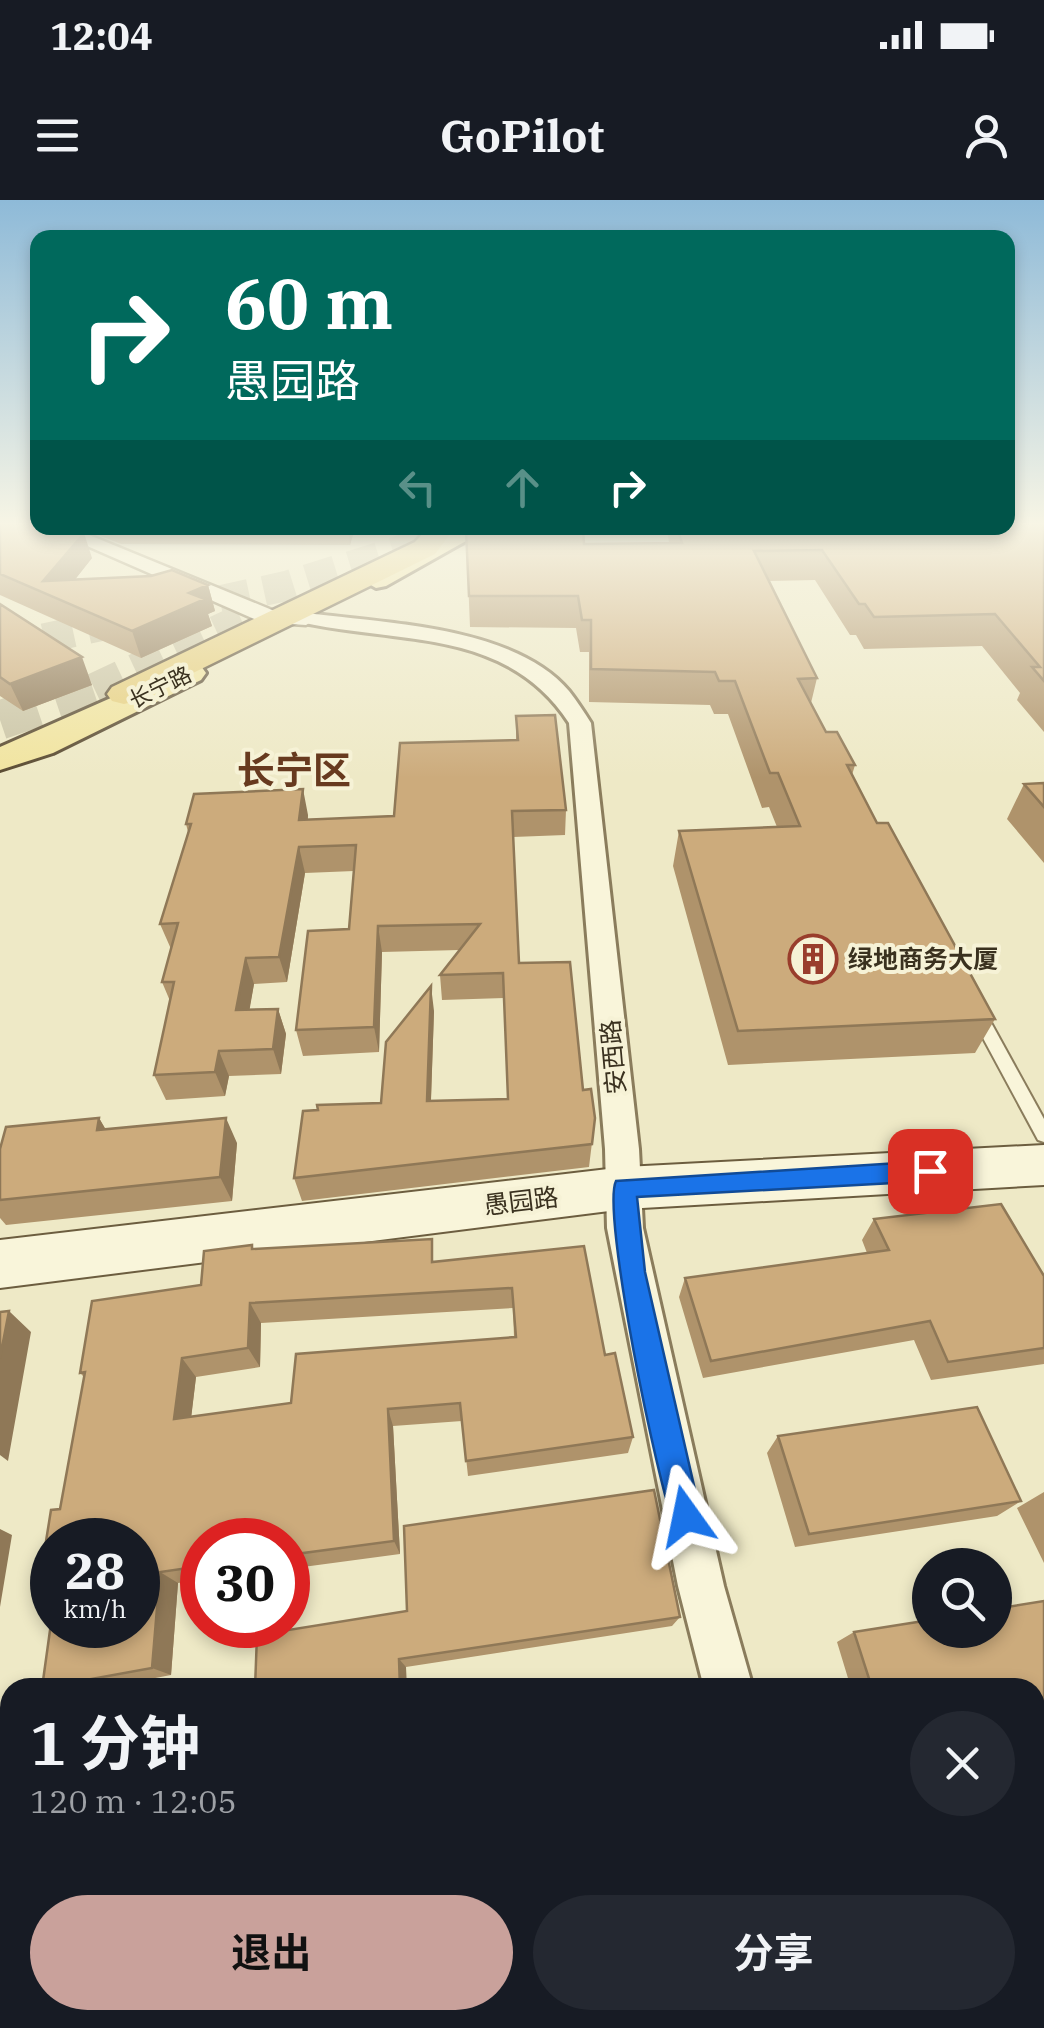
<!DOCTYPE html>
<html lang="zh">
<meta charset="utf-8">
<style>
:root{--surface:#171b24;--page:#242831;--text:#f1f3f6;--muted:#9ea1a6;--accent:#c9a19b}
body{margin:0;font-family:"IBM Plex Serif","Noto Sans SC",serif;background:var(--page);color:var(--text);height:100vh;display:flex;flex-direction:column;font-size:38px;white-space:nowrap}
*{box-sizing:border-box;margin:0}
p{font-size:32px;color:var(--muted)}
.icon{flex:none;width:55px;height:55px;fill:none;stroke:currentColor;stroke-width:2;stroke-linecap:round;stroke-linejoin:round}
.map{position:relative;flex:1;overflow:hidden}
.side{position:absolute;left:0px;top:1478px;width:1045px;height:352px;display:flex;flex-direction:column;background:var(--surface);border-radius:30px 30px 0 0;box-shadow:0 5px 15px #0003}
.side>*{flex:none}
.hud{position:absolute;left:30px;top:30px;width:985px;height:305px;border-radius:20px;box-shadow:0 5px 15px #0003;background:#00695c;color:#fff;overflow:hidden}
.tools{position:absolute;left:912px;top:1348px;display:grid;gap:20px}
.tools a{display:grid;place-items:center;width:100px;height:100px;border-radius:50%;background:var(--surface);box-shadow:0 5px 15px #0003;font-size:50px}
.speed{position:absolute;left:30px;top:1318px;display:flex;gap:20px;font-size:50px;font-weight:700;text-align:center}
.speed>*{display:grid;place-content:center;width:130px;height:130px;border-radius:50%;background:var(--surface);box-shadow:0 5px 15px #0003;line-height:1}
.speed small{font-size:25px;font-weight:400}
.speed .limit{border:15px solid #d22;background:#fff;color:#111}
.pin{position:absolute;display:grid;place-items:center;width:85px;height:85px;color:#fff;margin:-42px;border-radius:20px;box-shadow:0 5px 15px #0006}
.me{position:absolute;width:110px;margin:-55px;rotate:348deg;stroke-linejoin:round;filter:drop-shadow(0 0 8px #0008)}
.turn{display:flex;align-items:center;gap:35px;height:210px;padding:0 30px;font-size:45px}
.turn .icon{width:130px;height:130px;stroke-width:2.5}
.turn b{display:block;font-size:70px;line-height:85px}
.lanes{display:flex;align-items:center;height:95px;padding:0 30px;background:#0003;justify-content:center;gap:50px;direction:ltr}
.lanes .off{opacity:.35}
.round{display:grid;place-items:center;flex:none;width:105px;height:105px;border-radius:52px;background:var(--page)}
.overview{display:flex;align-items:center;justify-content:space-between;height:170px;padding:0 30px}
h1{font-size:60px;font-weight:700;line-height:75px}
.action{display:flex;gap:20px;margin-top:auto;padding:20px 30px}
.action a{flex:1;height:115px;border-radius:60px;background:var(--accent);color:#111;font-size:40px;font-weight:700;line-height:115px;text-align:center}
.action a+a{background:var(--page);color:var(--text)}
.status{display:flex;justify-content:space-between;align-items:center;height:70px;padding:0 50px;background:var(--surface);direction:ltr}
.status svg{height:28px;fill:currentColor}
header{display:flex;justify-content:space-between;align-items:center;height:130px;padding:0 30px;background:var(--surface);font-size:45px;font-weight:700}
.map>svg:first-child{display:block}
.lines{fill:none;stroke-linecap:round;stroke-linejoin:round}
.trunk-tunnel-far1{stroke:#cac4a5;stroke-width:30;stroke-dasharray:30 15;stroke-linecap:butt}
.trunk-tunnel{stroke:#cac4a5;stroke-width:39;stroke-dasharray:39 20;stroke-linecap:butt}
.service-casing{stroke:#8a7c5c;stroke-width:4}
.minor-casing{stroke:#8a7c5c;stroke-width:6}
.tertiary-casing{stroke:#8a7c5c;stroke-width:5}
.secondary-casing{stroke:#6c5d3f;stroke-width:4}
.primary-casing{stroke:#584930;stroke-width:6}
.trunk-casing{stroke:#584930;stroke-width:5}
.service{fill:#f9f5da;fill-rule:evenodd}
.minor{fill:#f9f5da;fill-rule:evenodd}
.tertiary{fill:#f9f5da;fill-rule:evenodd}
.secondary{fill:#f9f5da;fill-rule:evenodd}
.primary{fill:#f1e49f;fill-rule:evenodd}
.trunk{fill:#e6ce7c;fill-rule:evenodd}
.wall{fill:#af936b;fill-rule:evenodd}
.shaded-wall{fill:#8f7857}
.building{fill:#ccab7c;stroke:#8f7857;stroke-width:2.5;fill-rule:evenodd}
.route{fill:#1a73e8;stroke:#114b97;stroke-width:2.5}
.labels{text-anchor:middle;stroke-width:8;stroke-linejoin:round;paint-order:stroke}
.far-street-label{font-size:22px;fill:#3a311f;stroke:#f6f2d6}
.poi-label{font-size:25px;font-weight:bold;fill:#3a311f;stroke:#f6f2d6;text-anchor:start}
.street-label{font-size:25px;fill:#3a311f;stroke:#f6f2d6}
.far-town-label{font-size:38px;font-weight:bold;fill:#673a1f;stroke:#f6f2d6}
</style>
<div class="status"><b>12:04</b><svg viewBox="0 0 49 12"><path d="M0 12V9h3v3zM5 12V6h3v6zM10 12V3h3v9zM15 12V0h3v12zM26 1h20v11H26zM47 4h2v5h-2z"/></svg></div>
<header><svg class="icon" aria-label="menu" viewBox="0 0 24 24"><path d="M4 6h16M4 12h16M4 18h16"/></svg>GoPilot<svg class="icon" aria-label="person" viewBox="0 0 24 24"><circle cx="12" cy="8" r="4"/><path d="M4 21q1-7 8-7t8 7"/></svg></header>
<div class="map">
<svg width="1044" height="1828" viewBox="0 0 1044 1828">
<rect width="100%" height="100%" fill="#eee9c6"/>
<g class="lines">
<path class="trunk-tunnel-far1" d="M0 448 286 386 472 328
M94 488 241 419"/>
<path class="trunk-tunnel" d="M0 520 100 486"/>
<g class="service-casing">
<path id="service" d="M977 806 983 808 1044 919V942L1038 940 969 812Z"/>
</g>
<g class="minor-casing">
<path id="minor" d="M306 413C383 423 515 426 569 491 577 501 584 512 591 523L639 949 643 1028 724 1386 753 1488H704L678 1386 607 1028 605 949 569 523C507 427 397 444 300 422V414Z
M796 1820H854L856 1828H798Z"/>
</g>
<g class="tertiary-casing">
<path id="tertiary" d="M46 328H72L272 410 306 411 317 418 306 425 261 422Z"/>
</g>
<g class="secondary-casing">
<path id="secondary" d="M1044 945V985L625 1009 0 1088V1040L625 967Z"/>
</g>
<g class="primary-casing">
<path id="primary" d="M457 328H489L386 386 376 388 362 380 366 374Z
M190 463 201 466 206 473 201 480 53 553 0 570V547Z"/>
</g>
<g class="trunk-casing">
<path id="trunk" d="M428 328 454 329 435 354 136 501 124 504 112 501 107 494 112 487 415 342Z"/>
</g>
<use href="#service" class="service"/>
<use href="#minor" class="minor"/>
<use href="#tertiary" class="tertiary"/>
<use href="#secondary" class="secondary"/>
<use href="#primary" class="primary"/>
<use href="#trunk" class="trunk"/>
</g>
<path class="wall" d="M0 322 92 358 75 379 208 385 215 411 208 414 212 426 141 458 0 395Z
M1044 322V532L1017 500 1020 493 982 446 864 449 856 435H850L815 380 769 381 817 478 811 503 826 532 855 565 852 575 877 623 995 819 975 853 728 865 673 666 679 631 777 627 769 607 762 608 728 514H714L710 505 589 502V452H580L576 428 470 427 466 330 584 344 669 343 667 328H1008Z
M81 328H355L350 345 121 344Z
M0 404 92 485 23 511 0 496Z
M516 516 566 610 565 635 513 637 519 763 583 890 595 918 589 967 302 1001 294 978 381 903 434 811 431 901 508 899 504 798 442 800 440 775 459 750 382 752 379 852 303 856 296 830 349 729 354 671 305 673 287 782 254 784 249 810 278 809 286 834 281 874 229 876 225 896 166 900 154 875 170 801 162 782 171 749 160 724 188 632 186 624 308 615V619L394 616 516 540Z
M1044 583V663L1007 619 1024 584Z
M99 918 106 930 237 943 232 1001 6 1025 0 1018V949Z
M874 1019 1044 1076V1164L931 1180 914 1140 703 1178 679 1097 685 1078 867 1053 862 1040Z
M584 1046 605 1155 633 1237 628 1253 468 1276 462 1221 393 1226 400 1354 288 1369V1340H202V1380L178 1383 171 1475 103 1488H42L138 1425 52 1340V1398L38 1391 60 1309 84 1177 80 1173 254 1049 436 1062ZM513 1108 514 1137 291 1203 191 1217 196 1177 260 1167 261 1123Z
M778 1236 1021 1301 997 1316 795 1347 767 1253Z
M1044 1292V1363L1017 1308Z
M680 1417 672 1426 406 1467 257 1435Z
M854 1432 1035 1488H851L837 1442Z
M1044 1638V1820L1011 1828H918L915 1820H1035V1640Z"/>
<path class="shaded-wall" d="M348 328H355L350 345Z
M84 333 92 358 59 400 43 381Z
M208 385 215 411 208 414 212 426 141 458 132 431 189 393Z
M82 457 92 485 23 511 10 484Z
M303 589 308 615 305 646 299 620Z
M299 647 305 673 287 782 279 757Z
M378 726 382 752 379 852 374 827Z
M246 758 254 784 245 836 236 810Z
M431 786 434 811 430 926 427 901Z
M278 809 286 834 281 874 273 849Z
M219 851 229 876 225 896 215 872Z
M99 918 114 944 97 930Z
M226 918 237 943 232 1001 220 977Z
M250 1103 261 1123 260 1167 248 1148Z
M9 1111 31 1132 8 1261 0 1255V1158Z
M182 1158 196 1177 189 1236 174 1219Z
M388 1209 393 1226 400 1354 394 1341Z
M0 1329 12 1335 0 1407Z
M160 1372 178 1383 171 1475 152 1468Z
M399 1459 406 1467 407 1488H400Z
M145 1820H168V1828H145Z"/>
<path class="building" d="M0 322H38V328H70L84 333 43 381 151 376 172 370 208 385 189 393 205 399 132 431 0 374Z
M1008 322H1044V481L1032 467H1040L995 414 874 417 865 404H859L822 350 754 351 817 478 798 479 826 532H837L855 565H847L877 623H888L995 819 738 831 679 631 800 626 778 573H770L735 481H719L715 472 591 469V420H582L578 396H469L466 330 503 329 504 328H583L584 344 682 343 677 328H1008Z
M0 404 82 457 10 484 0 477Z
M555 515 566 610 512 611 519 763 570 762 583 890 591 889 595 918 592 944 294 978 303 911 318 910 317 905 381 903 386 842 431 786 427 901 508 899 503 773 440 775 480 724 378 726 374 827 296 830 308 731 349 729 356 645 299 647 279 757 246 758 236 810 278 809 273 849 219 851 215 872 154 875 174 782H162L178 723 160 724 191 624H186L194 594 303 589 299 620 394 616 400 543 518 540 516 516Z
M1044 583V607L1024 584Z
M99 918 97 930 226 918 220 977 0 1000V949L6 927Z
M1001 1004 1044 1076V1148L948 1162 930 1121 711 1161 685 1078 889 1050 874 1019Z
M432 1039V1062L584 1046 605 1155 615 1153 633 1237 466 1261 460 1203 388 1209 394 1341 288 1355V1340H202V1366L160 1372 152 1468 42 1488 52 1416V1425H138V1340H52V1389L38 1391 51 1310 60 1309 85 1172 80 1173 92 1101 201 1085 204 1051 252 1045V1049ZM512 1088 516 1137 296 1154 291 1203 174 1219 182 1158 248 1148 250 1103Z
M9 1111 0 1158V1112Z
M977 1207 1021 1301 809 1334 778 1236Z
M654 1290 680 1417 399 1459 400 1488H255L257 1435 407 1411 404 1326Z
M1044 1401V1535L1035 1536V1488H872L854 1432 930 1420V1430H995V1409Z
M1044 1647V1820L1011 1828H940L938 1820H1035V1649Z
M10 1670V1820H145V1828H0V1743Z
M248 1820H297L256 1828H248Z
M416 1820H757L759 1828H416Z"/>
<linearGradient id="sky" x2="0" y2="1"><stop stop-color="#8ebad8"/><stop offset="0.56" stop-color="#f7f5e5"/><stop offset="1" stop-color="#f7f5e5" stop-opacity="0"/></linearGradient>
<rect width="1044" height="578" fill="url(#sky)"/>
<path class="route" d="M930 961 938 964 942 971 938 978 930 981 637 997 645 1072 701 1316 696 1327 686 1332 675 1327C658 1287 601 1011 616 981Z"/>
<defs>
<g id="building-ring" transform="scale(2.5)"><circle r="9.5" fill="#f6f2d6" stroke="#993d2c" stroke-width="1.5"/><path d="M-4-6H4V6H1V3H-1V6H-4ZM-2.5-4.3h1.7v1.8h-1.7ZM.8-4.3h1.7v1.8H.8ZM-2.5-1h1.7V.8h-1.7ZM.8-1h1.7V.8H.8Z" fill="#993d2c"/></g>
</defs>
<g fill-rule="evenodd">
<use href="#building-ring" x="813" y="759"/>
</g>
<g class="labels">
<g class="far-street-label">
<text transform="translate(160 487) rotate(-26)" y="8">长宁路</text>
</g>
<g class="poi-label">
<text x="848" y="768">绿地商务大厦</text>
</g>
<g class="street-label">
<text transform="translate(613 857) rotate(-95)" y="9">安西路</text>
<text transform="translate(521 1001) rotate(-7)" y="9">愚园路</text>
</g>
<g class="far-town-label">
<text x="294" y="584">长宁区</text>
</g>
</g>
</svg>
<div class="tools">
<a><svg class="icon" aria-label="search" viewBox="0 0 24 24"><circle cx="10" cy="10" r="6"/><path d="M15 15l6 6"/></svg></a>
</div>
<div class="speed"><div>28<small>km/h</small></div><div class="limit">30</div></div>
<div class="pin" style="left:930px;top:971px;background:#d93025"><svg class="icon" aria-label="arrive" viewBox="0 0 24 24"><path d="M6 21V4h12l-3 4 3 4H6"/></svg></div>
<svg class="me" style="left:686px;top:1316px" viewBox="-20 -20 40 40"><path d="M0-17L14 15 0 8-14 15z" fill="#1a73e8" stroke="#fff" stroke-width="4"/></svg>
<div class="hud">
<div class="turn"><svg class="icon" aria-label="right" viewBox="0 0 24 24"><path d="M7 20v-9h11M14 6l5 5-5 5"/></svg><div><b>60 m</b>愚园路</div></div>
<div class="lanes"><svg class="icon off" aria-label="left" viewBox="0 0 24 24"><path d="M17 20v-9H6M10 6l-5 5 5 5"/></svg><svg class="icon off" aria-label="ahead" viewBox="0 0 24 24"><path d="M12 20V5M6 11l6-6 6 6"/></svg><svg class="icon" aria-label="right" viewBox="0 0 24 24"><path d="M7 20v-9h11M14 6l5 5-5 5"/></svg></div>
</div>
<section class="side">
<div class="overview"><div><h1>1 分钟</h1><p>120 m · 12:05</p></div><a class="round"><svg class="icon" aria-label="close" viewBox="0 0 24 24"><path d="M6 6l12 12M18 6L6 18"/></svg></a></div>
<div class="action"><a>退出</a><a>分享</a></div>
</section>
</div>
